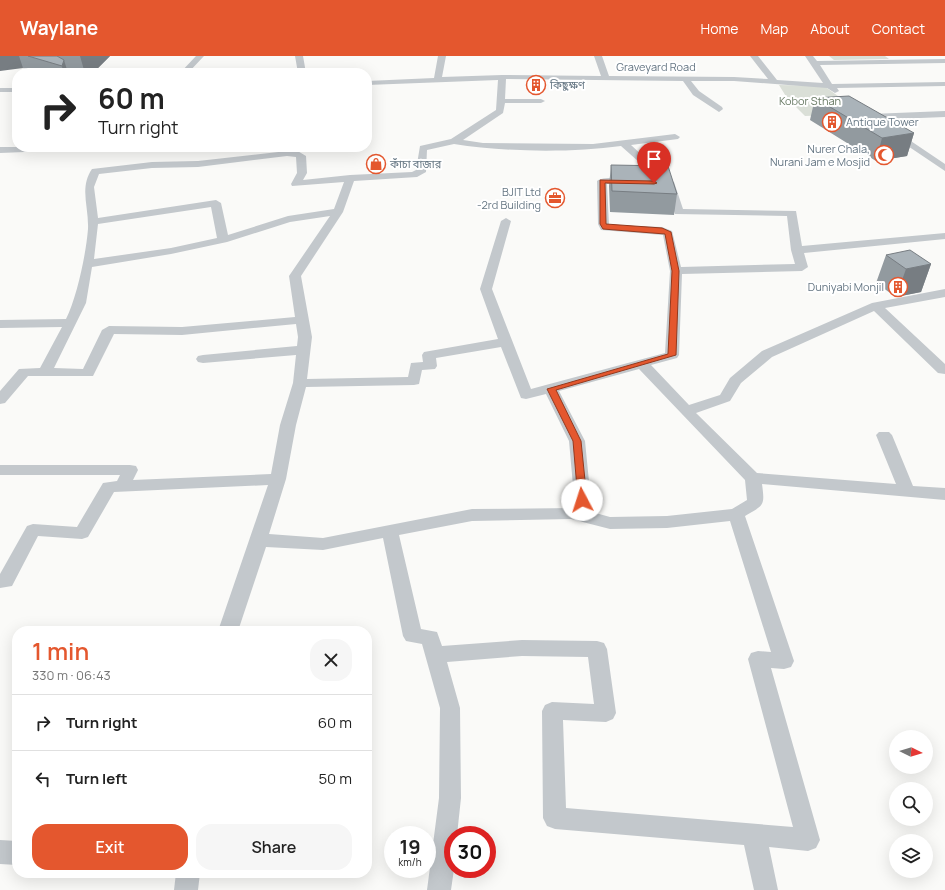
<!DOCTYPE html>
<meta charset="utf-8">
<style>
:root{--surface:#fff;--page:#f6f6f6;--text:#222;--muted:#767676;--line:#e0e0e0;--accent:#e4572e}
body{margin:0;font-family:Manrope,"Noto Sans Bengali",sans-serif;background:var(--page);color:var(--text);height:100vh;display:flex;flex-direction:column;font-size:15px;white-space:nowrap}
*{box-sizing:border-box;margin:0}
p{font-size:13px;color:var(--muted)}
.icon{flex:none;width:22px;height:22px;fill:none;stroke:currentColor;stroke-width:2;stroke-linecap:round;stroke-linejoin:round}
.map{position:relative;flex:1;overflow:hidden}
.drawer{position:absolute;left:12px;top:570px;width:360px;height:252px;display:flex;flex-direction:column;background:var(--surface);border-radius:16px;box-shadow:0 4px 16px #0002}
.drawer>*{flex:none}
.top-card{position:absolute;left:12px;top:12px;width:360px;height:84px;border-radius:16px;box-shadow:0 4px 16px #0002;background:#fff;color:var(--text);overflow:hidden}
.needle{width:26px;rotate:95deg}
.controls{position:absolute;left:889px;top:674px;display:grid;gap:8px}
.controls a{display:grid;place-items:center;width:44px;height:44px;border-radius:50%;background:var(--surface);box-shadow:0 4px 16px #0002;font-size:20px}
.speed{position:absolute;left:384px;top:770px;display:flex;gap:8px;font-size:20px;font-weight:700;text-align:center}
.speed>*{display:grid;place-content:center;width:52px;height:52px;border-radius:50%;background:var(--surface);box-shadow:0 4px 16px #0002;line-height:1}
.speed small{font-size:10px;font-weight:400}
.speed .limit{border:6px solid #d22;background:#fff;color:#111}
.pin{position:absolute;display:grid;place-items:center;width:34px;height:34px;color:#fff;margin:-41px -17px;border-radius:50% 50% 50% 0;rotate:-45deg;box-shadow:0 0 4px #0007}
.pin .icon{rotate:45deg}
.me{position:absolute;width:44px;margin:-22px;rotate:355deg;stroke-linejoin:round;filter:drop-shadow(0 0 3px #0008)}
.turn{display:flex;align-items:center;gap:14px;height:84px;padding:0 20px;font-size:18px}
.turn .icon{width:52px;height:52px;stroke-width:2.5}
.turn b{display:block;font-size:28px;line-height:34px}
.round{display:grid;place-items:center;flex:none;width:42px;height:42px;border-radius:16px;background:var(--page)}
.head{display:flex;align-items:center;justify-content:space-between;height:68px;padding:0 20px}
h1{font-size:24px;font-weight:600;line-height:30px;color:var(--accent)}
.button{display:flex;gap:8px;margin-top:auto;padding:8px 20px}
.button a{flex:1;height:46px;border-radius:16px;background:var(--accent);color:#fff;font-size:16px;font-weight:600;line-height:46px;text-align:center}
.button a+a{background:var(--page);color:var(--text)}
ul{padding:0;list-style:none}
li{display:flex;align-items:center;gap:12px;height:56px;padding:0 20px;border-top:1px solid var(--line)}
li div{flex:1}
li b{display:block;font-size:15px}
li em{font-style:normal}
header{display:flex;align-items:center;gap:24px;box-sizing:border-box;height:56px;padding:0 20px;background:var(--accent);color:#fff}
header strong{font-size:19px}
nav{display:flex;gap:22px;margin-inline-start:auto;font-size:14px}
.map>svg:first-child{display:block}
.green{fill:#dadfd7}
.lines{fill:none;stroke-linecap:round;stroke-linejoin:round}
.minor{fill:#c3c8cc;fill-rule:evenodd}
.wall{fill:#929a9f}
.shaded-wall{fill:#777d82}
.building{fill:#aab3b9;stroke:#777d82}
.route{fill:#e4572e;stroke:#94391e}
.labels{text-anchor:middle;stroke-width:4;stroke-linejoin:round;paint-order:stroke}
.far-street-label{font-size:11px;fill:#657683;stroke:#fff}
.far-poi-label{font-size:11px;fill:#657683;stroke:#fff;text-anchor:start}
.far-park-label{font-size:11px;fill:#687a64;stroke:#fff}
</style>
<header>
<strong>Waylane</strong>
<nav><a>Home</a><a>Map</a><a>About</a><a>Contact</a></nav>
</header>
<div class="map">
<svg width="945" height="834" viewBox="0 0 945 834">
<rect width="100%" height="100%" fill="#fafaf8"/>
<path class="green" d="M829 0H885L889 3 834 4Z
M779 29 824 30 863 58 805 60 787 42Z"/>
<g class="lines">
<path class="minor" d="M196 0H204L188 17H180Z
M295 0H303L306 17H298Z
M438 0H446L442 21 502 19 601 20 594 0H602L609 20 734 21 768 23 750 0H758L777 24 823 27 805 0H813L817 5 945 3V7L820 9 832 28 945 26V30L837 32 839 35 835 37 827 32 734 25H691L699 35 722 51 723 53 719 56 693 39 683 25 506 23 505 43H541L545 45 541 47H505L503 57 463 84 483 87 593 88 675 78 680 81 678 83 631 89 669 124 674 126 683 153 796 155 802 190 945 177V183L804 197 808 211 802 215 682 218 679 299 677 302 651 309 689 349 720 339 730 322 762 295 872 247 945 233V241L885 252 945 308V318L938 317 874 255 772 301 741 327 730 345 696 357 757 417 896 428 876 379 879 376H889L892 379 913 430 945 432V444L762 428C765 450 764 449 745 460L794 605 791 611 784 613 771 612 820 784 816 792 808 795 769 791 778 834H754L744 789 555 773 547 770 543 762 542 655 545 649 552 646 594 648 588 601 522 600 447 606 460 652 461 742 457 779H453L454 813 451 834H427L439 742 440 652 422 588 406 585 403 580 383 482 323 494 266 491 238 575H218L268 429 114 436 88 481 82 483 38 480 12 530 0 532V518L27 470 33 468 77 471 103 427 117 425 120 419H0V409H130L136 410 138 414 133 424 271 418 280 369 293 327 296 299 203 307 198 306 196 303 198 300 203 299 297 290 298 281 296 268 182 279 114 278 93 320H28L5 347 0 348V335L19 313 40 312 62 271 0 272V264L66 263C77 241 86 198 88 173 89 151 79 132 92 113L152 106 198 105 296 94 306 100 307 117 303 124 350 119 412 116 416 114 420 90 451 83 496 54 498 24 367 29V25L434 22ZM454 88C504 96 570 97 621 90L666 130 675 158 787 160 791 194 795 208 681 211 672 175 662 171 609 169 607 128 631 129 636 126C631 121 602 120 597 125L598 168 601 174 663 179 670 215 665 297 531 333 492 233 511 165 506 162 501 165 480 233 498 283 424 296 422 299 423 306 411 307 408 321 307 323 312 281 301 220 343 156 354 125 417 121 426 116 427 94ZM287 100 296 101 297 117 291 128 292 130 344 126 334 153 288 160 228 179 221 147 216 144 98 162 94 131 99 118 152 112 198 111ZM211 151 217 182 171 192 94 203 98 168ZM330 160 289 220 295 261 182 271 109 270 102 274 83 313 54 312 86 247 92 211 171 198 227 186 290 166ZM501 291 521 342 526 343 546 338 569 385 575 452 472 453 323 482 269 478 286 423 296 369 306 331 414 329 419 328 422 314 435 313 437 310 436 302ZM639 313 745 424 747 444 732 453 667 460 610 461 592 456 585 385 559 335ZM571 463 610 473 667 472 730 465 771 596 758 595 751 597 748 603 793 771 566 752 563 664 606 666 613 663 616 657 607 593 604 587 597 585 522 584 442 590 437 576 421 573 399 479 472 465Z
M0 32H17V36H0Z
M945 55V61L871 64 867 61 871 58Z
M893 73 945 108V115L890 78 889 76Z
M0 91H78L73 94 0 97Z
M0 784 17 785V809L0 808Z
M176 817H200L198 834H174Z"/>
</g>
<path class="wall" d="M0 0H110L98 12 84 14 67 13 68 17H40L23 12Z
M815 42 914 77 907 100 876 105 810 64Z
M611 109 677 138 674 159 610 156 609 130Z
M886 199 931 208 921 236 896 241 876 227Z"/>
<path class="shaded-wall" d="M0 0H19L23 12 0 15Z
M80 0H110L98 12 84 14Z
M64 4 68 17H63L62 10Z
M914 77 907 100 876 105 882 82Z
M931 208 921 236 896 241 906 213Z"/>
<path class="building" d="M28 0H57L64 4 62 10Z
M849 40 914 77 882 82 815 42Z
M611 109 668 110 677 138 612 135Z
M910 194 931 208 906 213 886 199Z"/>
<path class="route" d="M600 124 654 125 657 127 654 128 605 127 606 168 662 172 671 176 679 215 676 299 556 334 581 385 587 444 582 447 578 444 573 385 547 333 668 298 672 215 665 178 603 173 600 168Z"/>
<defs>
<g id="building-ring" transform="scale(1)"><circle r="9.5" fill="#fff" stroke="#e4572e" stroke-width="1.5"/><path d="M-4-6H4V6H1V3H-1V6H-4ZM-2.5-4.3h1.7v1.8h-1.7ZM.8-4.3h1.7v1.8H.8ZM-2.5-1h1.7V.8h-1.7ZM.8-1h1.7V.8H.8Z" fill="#e4572e"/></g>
<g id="mosque-ring" transform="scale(1)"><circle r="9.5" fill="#fff" stroke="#e4572e" stroke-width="1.5"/><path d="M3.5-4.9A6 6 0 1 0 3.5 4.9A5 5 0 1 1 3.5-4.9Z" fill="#e4572e"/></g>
<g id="shop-ring" transform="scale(1)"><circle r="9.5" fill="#fff" stroke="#e4572e" stroke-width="1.5"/><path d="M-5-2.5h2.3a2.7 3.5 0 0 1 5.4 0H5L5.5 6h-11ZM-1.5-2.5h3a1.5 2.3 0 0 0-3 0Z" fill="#e4572e"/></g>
<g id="office-ring" transform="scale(1)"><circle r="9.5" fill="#fff" stroke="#e4572e" stroke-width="1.5"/><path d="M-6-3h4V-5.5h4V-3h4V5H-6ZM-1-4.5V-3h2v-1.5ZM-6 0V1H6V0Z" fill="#e4572e"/></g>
</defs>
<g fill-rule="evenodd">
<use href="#building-ring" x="536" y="29"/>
<use href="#building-ring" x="832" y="66"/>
<use href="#mosque-ring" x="884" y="99"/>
<use href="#shop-ring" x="376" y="108"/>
<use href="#office-ring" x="555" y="142"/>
<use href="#building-ring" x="898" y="231"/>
</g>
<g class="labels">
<g class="far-street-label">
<text x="656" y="15">Graveyard Road</text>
</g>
<g class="far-poi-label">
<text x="550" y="33">কিছুক্ষণ</text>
<text x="846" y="70">Antique Tower</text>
<text x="870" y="97" text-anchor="end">Nurer Chala,<tspan x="870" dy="13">Nurani Jam e Mosjid</tspan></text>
<text x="390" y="112">কাঁচা বাজার</text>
<text x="541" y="140" text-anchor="end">BJIT Ltd<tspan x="541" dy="13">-2rd Building</tspan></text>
<text x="884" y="235" text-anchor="end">Duniyabi Monjil</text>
</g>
<g class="far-park-label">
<text x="810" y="49">Kobor Sthan</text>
</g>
</g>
</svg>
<div class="controls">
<a><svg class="needle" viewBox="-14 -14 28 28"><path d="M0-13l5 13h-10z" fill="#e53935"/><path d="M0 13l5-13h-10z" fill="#767676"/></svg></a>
<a><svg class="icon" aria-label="search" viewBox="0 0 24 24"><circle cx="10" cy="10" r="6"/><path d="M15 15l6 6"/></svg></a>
<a><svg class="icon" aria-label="layers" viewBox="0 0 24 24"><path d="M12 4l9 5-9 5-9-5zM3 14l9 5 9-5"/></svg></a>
</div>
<div class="speed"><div>19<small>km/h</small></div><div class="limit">30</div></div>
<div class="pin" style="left:654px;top:127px;background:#d93025"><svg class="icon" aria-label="arrive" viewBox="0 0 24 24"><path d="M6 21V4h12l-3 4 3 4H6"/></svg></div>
<svg class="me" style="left:582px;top:444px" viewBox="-20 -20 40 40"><circle r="19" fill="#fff"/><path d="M0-13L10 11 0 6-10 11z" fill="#e4572e"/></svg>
<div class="top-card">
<div class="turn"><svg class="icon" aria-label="right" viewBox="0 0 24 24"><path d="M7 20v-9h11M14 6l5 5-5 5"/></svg><div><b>60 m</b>Turn right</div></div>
</div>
<section class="drawer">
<div class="head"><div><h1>1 min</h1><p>330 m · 06:43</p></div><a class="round"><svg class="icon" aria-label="close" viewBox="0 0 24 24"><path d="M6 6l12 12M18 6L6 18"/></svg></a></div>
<ul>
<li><svg class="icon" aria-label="right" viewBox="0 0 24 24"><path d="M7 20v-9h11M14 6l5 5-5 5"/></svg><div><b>Turn right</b></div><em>60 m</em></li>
<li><svg class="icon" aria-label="left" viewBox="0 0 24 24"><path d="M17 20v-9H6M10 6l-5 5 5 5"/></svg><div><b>Turn left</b></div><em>50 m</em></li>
</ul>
<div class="button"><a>Exit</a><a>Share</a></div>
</section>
</div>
